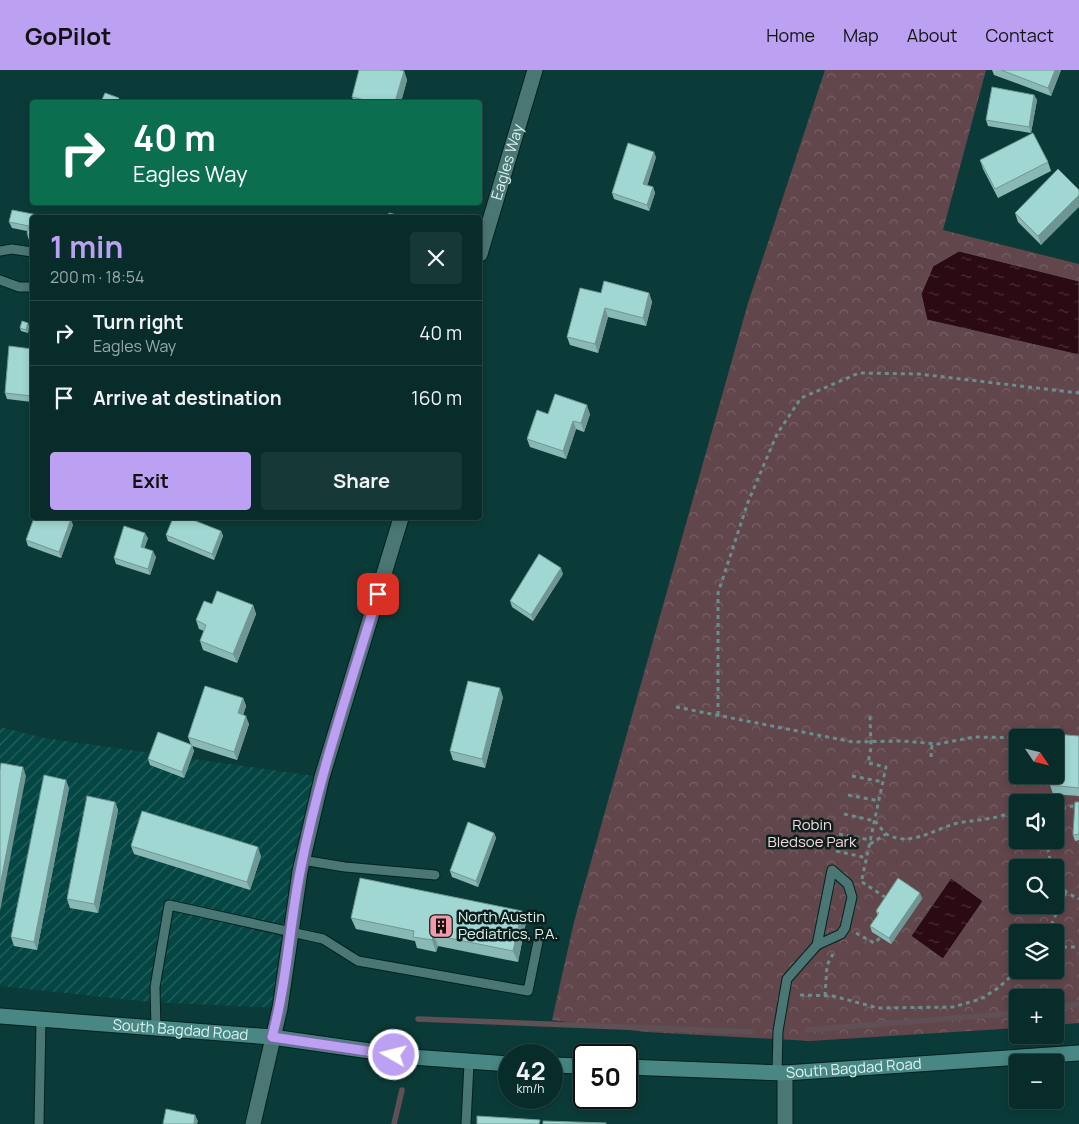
<!DOCTYPE html>
<meta charset="utf-8">
<style>
:root{--surface:#082c2a;--page:#163836;--text:#f1f3f6;--muted:#98a7a8;--line:#294847;--accent:#bca0f2}
body{margin:0;font-family:Manrope,sans-serif;background:var(--page);color:var(--text);height:100vh;display:flex;flex-direction:column;font-size:19px;white-space:nowrap}
*{box-sizing:border-box;margin:0}
p{font-size:16px;color:var(--muted)}
.icon{flex:none;width:28px;height:28px;fill:none;stroke:currentColor;stroke-width:2;stroke-linecap:round;stroke-linejoin:round}
.map{position:relative;flex:1;overflow:hidden}
.sheet{position:absolute;left:30px;top:145px;width:452px;height:305px;display:flex;flex-direction:column;background:var(--surface);border-radius:5px;box-shadow:0 2px 8px #0003,0 0 0 1px var(--line)}
.sheet>*{flex:none}
.top-card{position:absolute;left:30px;top:30px;width:452px;height:105px;border-radius:5px;box-shadow:0 2px 8px #0003,0 0 0 1px var(--line);background:#0b6e4f;color:#fff;overflow:hidden}
.needle{width:32px;rotate:125deg}
.buttons{position:absolute;left:1009px;top:659px;display:grid;gap:10px}
.buttons a{display:grid;place-items:center;width:55px;height:55px;border-radius:5px;background:var(--surface);box-shadow:0 2px 8px #0003,0 0 0 1px var(--line);font-size:25px}
.speed{position:absolute;left:498px;top:974px;display:flex;gap:10px;font-size:25px;font-weight:700;text-align:center}
.speed>*{display:grid;place-content:center;width:65px;height:65px;border-radius:50%;background:var(--surface);box-shadow:0 2px 8px #0003,0 0 0 1px var(--line);line-height:1}
.speed small{font-size:12px;font-weight:400}
.speed .limit{border:2px solid #111;border-radius:8px;background:#fff;color:#111}
.pin{position:absolute;display:grid;place-items:center;width:42px;height:42px;color:#fff;margin:-21px;border-radius:10px;box-shadow:0 2px 8px #0006}
.me{position:absolute;width:55px;margin:-28px;rotate:278deg;stroke-linejoin:round;filter:drop-shadow(0 0 4px #0008)}
.turn{display:flex;align-items:center;gap:18px;height:105px;padding:0 20px;font-size:22px}
.turn .icon{width:65px;height:65px;stroke-width:2.5}
.turn b{display:block;font-size:35px;line-height:42px}
.round{display:grid;place-items:center;flex:none;width:52px;height:52px;border-radius:5px;background:var(--page)}
.overview{display:flex;align-items:center;justify-content:space-between;height:85px;padding:0 20px}
h1{font-size:30px;font-weight:700;line-height:38px;color:var(--accent)}
.button{display:flex;gap:10px;margin-top:auto;padding:10px 20px}
.button a{flex:1;height:58px;border-radius:5px;background:var(--accent);color:#111;font-size:20px;font-weight:700;line-height:58px;text-align:center}
.button a+a{background:var(--page);color:var(--text)}
ul{padding:0;list-style:none}
li{display:flex;align-items:center;gap:15px;height:65px;padding:0 20px;border-top:1px solid var(--line)}
li div{flex:1}
li b{display:block;font-size:19px}
li em{font-style:normal}
header{display:flex;align-items:center;gap:30px;box-sizing:border-box;height:70px;padding:0 25px;background:var(--accent);color:#111}
header strong{font-size:24px}
nav{display:flex;gap:28px;margin-inline-start:auto;font-size:18px}
.map>svg:first-child{display:block}
.industrial{fill:url(#industrial-furrows)}
.park{fill:url(#park-crowns);fill-rule:evenodd}
.water{fill:url(#water-ripples);stroke:#605055}
.lines{fill:none;stroke-linecap:round;stroke-linejoin:round}
.stream{stroke:#605055;stroke-width:5.5}
.lane-casing{stroke:#00211f;stroke-width:11}
.street-casing{stroke:#00211f;stroke-width:17}
.secondary-casing{stroke:#00211f;stroke-width:17}
.path{stroke:#698e8b;stroke-width:3;stroke-dasharray:4 4;stroke-linecap:butt}
.lane{stroke:#4a7673;stroke-width:9}
.street{stroke:#4a7673;stroke-width:15}
.secondary{stroke:#488783;stroke-width:15}
.wall{fill:#8ab9b5}
.shaded-wall{fill:#709693}
.building{fill:#a0d7d2;stroke:#709693}
.route-casing{stroke:#7a689d;stroke-width:12}
.route{stroke:#bca0f2;stroke-width:9}
.labels{text-anchor:middle;stroke-width:5;stroke-linejoin:round;paint-order:stroke}
.street-label{font-size:15px;fill:#dbf3f0;stroke:#0c1f1d}
.park-label{font-size:15px;fill:#f7d8dd;stroke:#0c1f1d}
.poi-label{font-size:15px;fill:#dbf3f0;stroke:#0c1f1d;text-anchor:start}
</style>
<header>
<strong>GoPilot</strong>
<nav><a>Home</a><a>Map</a><a>About</a><a>Contact</a></nav>
</header>
<div class="map">
<svg width="1079" height="1054" viewBox="0 0 1079 1054">
<defs>
<pattern id="industrial-furrows" width="10" height="10" patternUnits="userSpaceOnUse" patternTransform="scale(1.25)"><rect width="10" height="10" fill="#044643"/><path d="M-1 1l2-2M0 10L10 0M9 11l2-2" fill="none" stroke="#28615e"/></pattern>
<pattern id="park-crowns" width="20" height="18" patternUnits="userSpaceOnUse" patternTransform="scale(1.25)"><rect width="20" height="18" fill="#61464b"/><path d="M2 6a3 3 0 1 1 6 0M12 15a3 3 0 1 1 6 0" fill="none" stroke="#776165"/></pattern>
<pattern id="water-ripples" width="26" height="14" patternUnits="userSpaceOnUse" patternTransform="scale(1.25)"><rect width="26" height="14" fill="#2c0a13"/><path d="M2 4q2-2 4 0t4 0M15 11q2-2 4 0t4 0" fill="none" stroke="#4a2e36"/></pattern>
</defs>
<rect width="100%" height="100%" fill="#0b3b38"/>
<path class="industrial" d="M0 657 44 668 322 707 280 938 151 932 0 916Z"/>
<path class="park" d="M825 0H986L943 160 1079 194V953L1055 955V928H1018L1017 958 810 971 646 962 552 950 574 852 748 233ZM1018 668H1055V705H1018ZM1018 732H1055V770H1018ZM1018 798H1055V835H1018ZM1018 862H1055V900H1018Z"/>
<path class="water" d="M959 181 1079 211V285L927 250 921 224 933 196Z
M951 808 983 831 943 889 911 866Z"/>
<g class="lines">
<path class="stream" d="M1055 938 1079 934
M418 949 751 962
M807 960 1018 943
M394 1054 402 1020"/>
<g class="lane-casing">
<path id="lane" d="M0 181 12 179 32 182
M0 210 19 217H32
M302 790 345 797 435 805
M156 959 155 917 169 835 323 869 358 891 528 921 540 862
M777 1002 778 961 787 909 817 875 832 800 848 814 852 827 845 858 841 864 817 875
M39 1054 41 950
M466 1054 469 993"/>
</g>
<g class="street-casing">
<g id="street">
<path id="s1" d="M480 184 535 0"/>
<path d="M253 1054 280 938 300 801 322 707 401 448"/>
<path d="M785 1054V1003"/>
</g>
</g>
<g class="secondary-casing">
<g id="secondary">
<path id="s2" d="M0 946 272 967 412 987 509 994"/>
<path d="M551 995 584 996"/>
<path id="s3" d="M626 997 785 1003 1079 983"/>
</g>
</g>
<path class="path" d="M676 637 853 672 902 671 938 674 975 667 1039 668
M718 645V523L748 432 777 364 801 328 859 303 919 304 1079 323
M931 687 932 674
M852 706 883 712
M848 725 879 731
M1055 733 1062 739 1055 746
M1062 739 1079 734
M844 744 875 751
M875 751C879 755 883 762 888 765 913 777 935 758 958 753 979 749 998 750 1018 739
M839 764 871 770
M1047 770 1051 798
M870 774 886 764
M1038 779 1047 775
M836 781 867 788
M1055 807 1066 822 1079 829
M862 809 886 697 868 693 871 678 870 645
M862 812 888 829
M1048 862 1066 822
M856 863 874 873 880 868
M1055 877H1079
M800 925 833 926 878 938 953 937 981 929 998 918 1018 900
M825 926 827 895 833 884"/>
<use href="#lane" class="lane"/>
<use href="#street" class="street"/>
<use href="#secondary" class="secondary"/>
</g>
<path class="wall" d="M992 0H1061L1051 26 994 5Z
M404 1 407 10 401 32H354L352 27Z
M1034 25 1037 30 1031 63 988 56 986 50Z
M656 87 647 115 653 117 655 123 649 141 614 129 612 123Z
M980 90 1048 92 1051 101 998 128 983 99Z
M1079 120 1041 175 1018 152 1015 143Z
M32 148V171L29 170 27 164V161L12 158 9 152Z
M601 223H649L652 232 646 256 608 247 598 283 570 275 567 267Z
M29 256 28 263 21 261 20 258Z
M32 279V332L7 329 5 323Z
M548 344H590L584 362 576 359 566 389 530 377 527 369Z
M73 455 61 488 28 476 26 470Z
M221 461 223 466 214 490 168 471 166 465Z
M148 468 144 478 156 487 150 505 116 494 114 488Z
M563 504 533 551 512 537 510 531Z
M212 534 253 535 256 544 237 593 203 580 200 571 204 561 199 559 196 550Z
M503 627 485 698 453 690 450 681Z
M243 628 246 636 243 645 249 654 237 690 192 676 194 681 184 708 150 695 148 689 191 675 188 667Z
M1079 666V726L1053 724 1050 715Z
M69 718 37 880 14 876 11 867Z
M115 732 118 740 98 843 70 838 67 829Z
M1079 732V770L1075 771 1073 765Z
M494 763 496 768 478 817 452 807 450 801Z
M131 776 261 786 250 820 134 784Z
M922 829 891 874 872 862 870 856 878 846 876 841Z
M351 848 526 852 518 892 438 876 436 882 417 878 415 871 356 859Z"/>
<path class="shaded-wall" d="M1055 0H1061L1051 26 1048 18Z
M404 1 407 10 401 32H395Z
M1034 25 1037 30 1031 63 1029 57Z
M654 82 656 87 646 120 643 114Z
M653 117 655 123 649 141 647 135Z
M1079 125V137L1041 175 1038 166Z
M649 223 652 232 646 256 643 248Z
M605 238 608 247 598 283 595 274Z
M28 253 29 256 28 263 26 260Z
M587 335 590 344 584 362 581 353Z
M573 351 576 359 566 389 563 381Z
M71 449 73 455 61 488 59 482Z
M221 461 223 466 214 490 212 484Z
M145 463 148 468 143 483 141 477Z
M153 481 156 487 150 505 148 499Z
M561 498 563 504 533 551 531 545Z
M253 535 256 544 237 593 233 584Z
M500 618 503 627 485 698 482 689Z
M243 628 246 636 241 652 238 643Z
M246 646 249 654 237 690 234 682Z
M192 675 194 681 184 708 182 702Z
M23 697 26 706 0 841V816Z
M66 710 69 718 37 880 34 872Z
M115 732 118 740 98 843 94 834Z
M494 763 496 768 478 817 476 811Z
M258 777 261 786 250 820 247 812Z
M920 823 922 829 891 874 889 868Z
M522 841 526 852 518 892 513 881Z
M434 865 438 876 436 882 432 870Z
M195 1045 198 1051 197 1054H194Z"/>
<path class="building" d="M359 0H399L404 1 395 32H373L352 27Z
M1001 0H1055L1048 18Z
M992 17 1034 25 1029 57 986 50Z
M105 23 119 28 117 32H101Z
M1033 63 1048 92 995 119 980 90Z
M628 73 654 82 643 114 653 117 647 135 612 123Z
M1058 99 1079 120V125L1038 166 1015 143Z
M12 140 53 148H32V165L27 164 29 156 9 152Z
M389 143 408 148H388Z
M604 211 649 223 643 248 605 238 595 274 567 267 580 218 601 223Z
M22 251 28 253 26 260 20 258Z
M9 276 32 279V326L5 323Z
M555 324 587 335 581 353 573 351 563 381 527 369 537 340 548 344Z
M34 448H68L71 449 59 482 26 470Z
M173 448H188L221 461 212 484 166 465Z
M124 456 145 463 141 477 153 481 148 499 114 488Z
M539 484 561 498 531 545 510 531Z
M217 521 253 535 233 584 200 571 206 555 196 550 204 531 212 534Z
M468 611 500 618 482 689 450 681Z
M205 616 243 628 238 643 246 646 234 682 188 667Z
M158 662 192 675 182 702 148 689Z
M1055 664 1079 666V718L1050 715 1051 705H1055Z
M1 693 23 697 0 816V700Z
M44 705 66 710 34 872 11 867Z
M87 726 115 732 94 834 67 829Z
M1075 732H1079V764L1073 765Z
M142 741 258 777 247 812 131 776Z
M468 752 494 763 476 811 450 801Z
M360 808 522 841 513 881 434 865 432 870 413 867 414 861 351 848Z
M898 808 920 823 889 868 870 856 879 843 876 841Z
M166 1039 195 1045 194 1054H163Z
M477 1046 540 1050 539 1054H477Z
M543 1051 606 1053V1054H543Z"/>
<g class="lines">
<g class="route-casing">
<path id="route" d="M378 524C350 616 318 708 300 802 289 857 287 913 272 967L394 985"/>
</g>
<use href="#route" class="route"/>
</g>
<defs>
<g id="building-square" transform="scale(1.25)"><rect x="-9" y="-9" width="18" height="18" rx="4" fill="#f39aaa" stroke="#0c1f1d"/><path d="M-4-6H4V6H1V3H-1V6H-4ZM-2.5-4.3h1.7v1.8h-1.7ZM.8-4.3h1.7v1.8H.8ZM-2.5-1h1.7V.8h-1.7ZM.8-1h1.7V.8H.8Z" fill="#111"/></g>
</defs>
<g fill-rule="evenodd">
<use href="#building-square" x="441" y="856"/>
</g>
<g class="labels">
<g class="street-label">
<text dy="5" stroke="none"><textPath href="#s1" startOffset="96">Eagles Way</textPath></text>
<text dy="5" stroke="none"><textPath href="#s2" startOffset="181">South Bagdad Road</textPath></text>
<text dy="5" stroke="none"><textPath href="#s3" startOffset="228">South Bagdad Road</textPath></text>
</g>
<g class="park-label">
<text x="812" y="760">Robin<tspan x="812" dy="17">Bledsoe Park</tspan></text>
</g>
<g class="poi-label">
<text x="458" y="852">North Austin<tspan x="458" dy="17">Pediatrics, P.A.</tspan></text>
</g>
</g>
</svg>
<div class="buttons">
<a><svg class="needle" viewBox="-14 -14 28 28"><path d="M0-13l5 13h-10z" fill="#e53935"/><path d="M0 13l5-13h-10z" fill="#98a7a8"/></svg></a>
<a><svg class="icon" aria-label="sound" viewBox="0 0 24 24"><path d="M4 9h4l5-4v14l-5-4H4zM17 9q2 3 0 6"/></svg></a>
<a><svg class="icon" aria-label="search" viewBox="0 0 24 24"><circle cx="10" cy="10" r="6"/><path d="M15 15l6 6"/></svg></a>
<a><svg class="icon" aria-label="layers" viewBox="0 0 24 24"><path d="M12 4l9 5-9 5-9-5zM3 14l9 5 9-5"/></svg></a>
<a>+</a>
<a>−</a>
</div>
<div class="speed"><div>42<small>km/h</small></div><div class="limit">50</div></div>
<div class="pin" style="left:378px;top:524px;background:#d93025"><svg class="icon" aria-label="arrive" viewBox="0 0 24 24"><path d="M6 21V4h12l-3 4 3 4H6"/></svg></div>
<svg class="me" style="left:394px;top:985px" viewBox="-20 -20 40 40"><circle r="17" fill="#bca0f2" stroke="#fff" stroke-width="3"/><path d="M0-11L8 9 0 5-8 9z" fill="#fff"/></svg>
<div class="top-card">
<div class="turn"><svg class="icon" aria-label="right" viewBox="0 0 24 24"><path d="M7 20v-9h11M14 6l5 5-5 5"/></svg><div><b>40 m</b>Eagles Way</div></div>
</div>
<section class="sheet">
<div class="overview"><div><h1>1 min</h1><p>200 m · 18:54</p></div><a class="round"><svg class="icon" aria-label="close" viewBox="0 0 24 24"><path d="M6 6l12 12M18 6L6 18"/></svg></a></div>
<ul>
<li><svg class="icon" aria-label="right" viewBox="0 0 24 24"><path d="M7 20v-9h11M14 6l5 5-5 5"/></svg><div><b>Turn right</b><p>Eagles Way</p></div><em>40 m</em></li>
<li><svg class="icon" aria-label="arrive" viewBox="0 0 24 24"><path d="M6 21V4h12l-3 4 3 4H6"/></svg><div><b>Arrive at destination</b></div><em>160 m</em></li>
</ul>
<div class="button"><a>Exit</a><a>Share</a></div>
</section>
</div>
